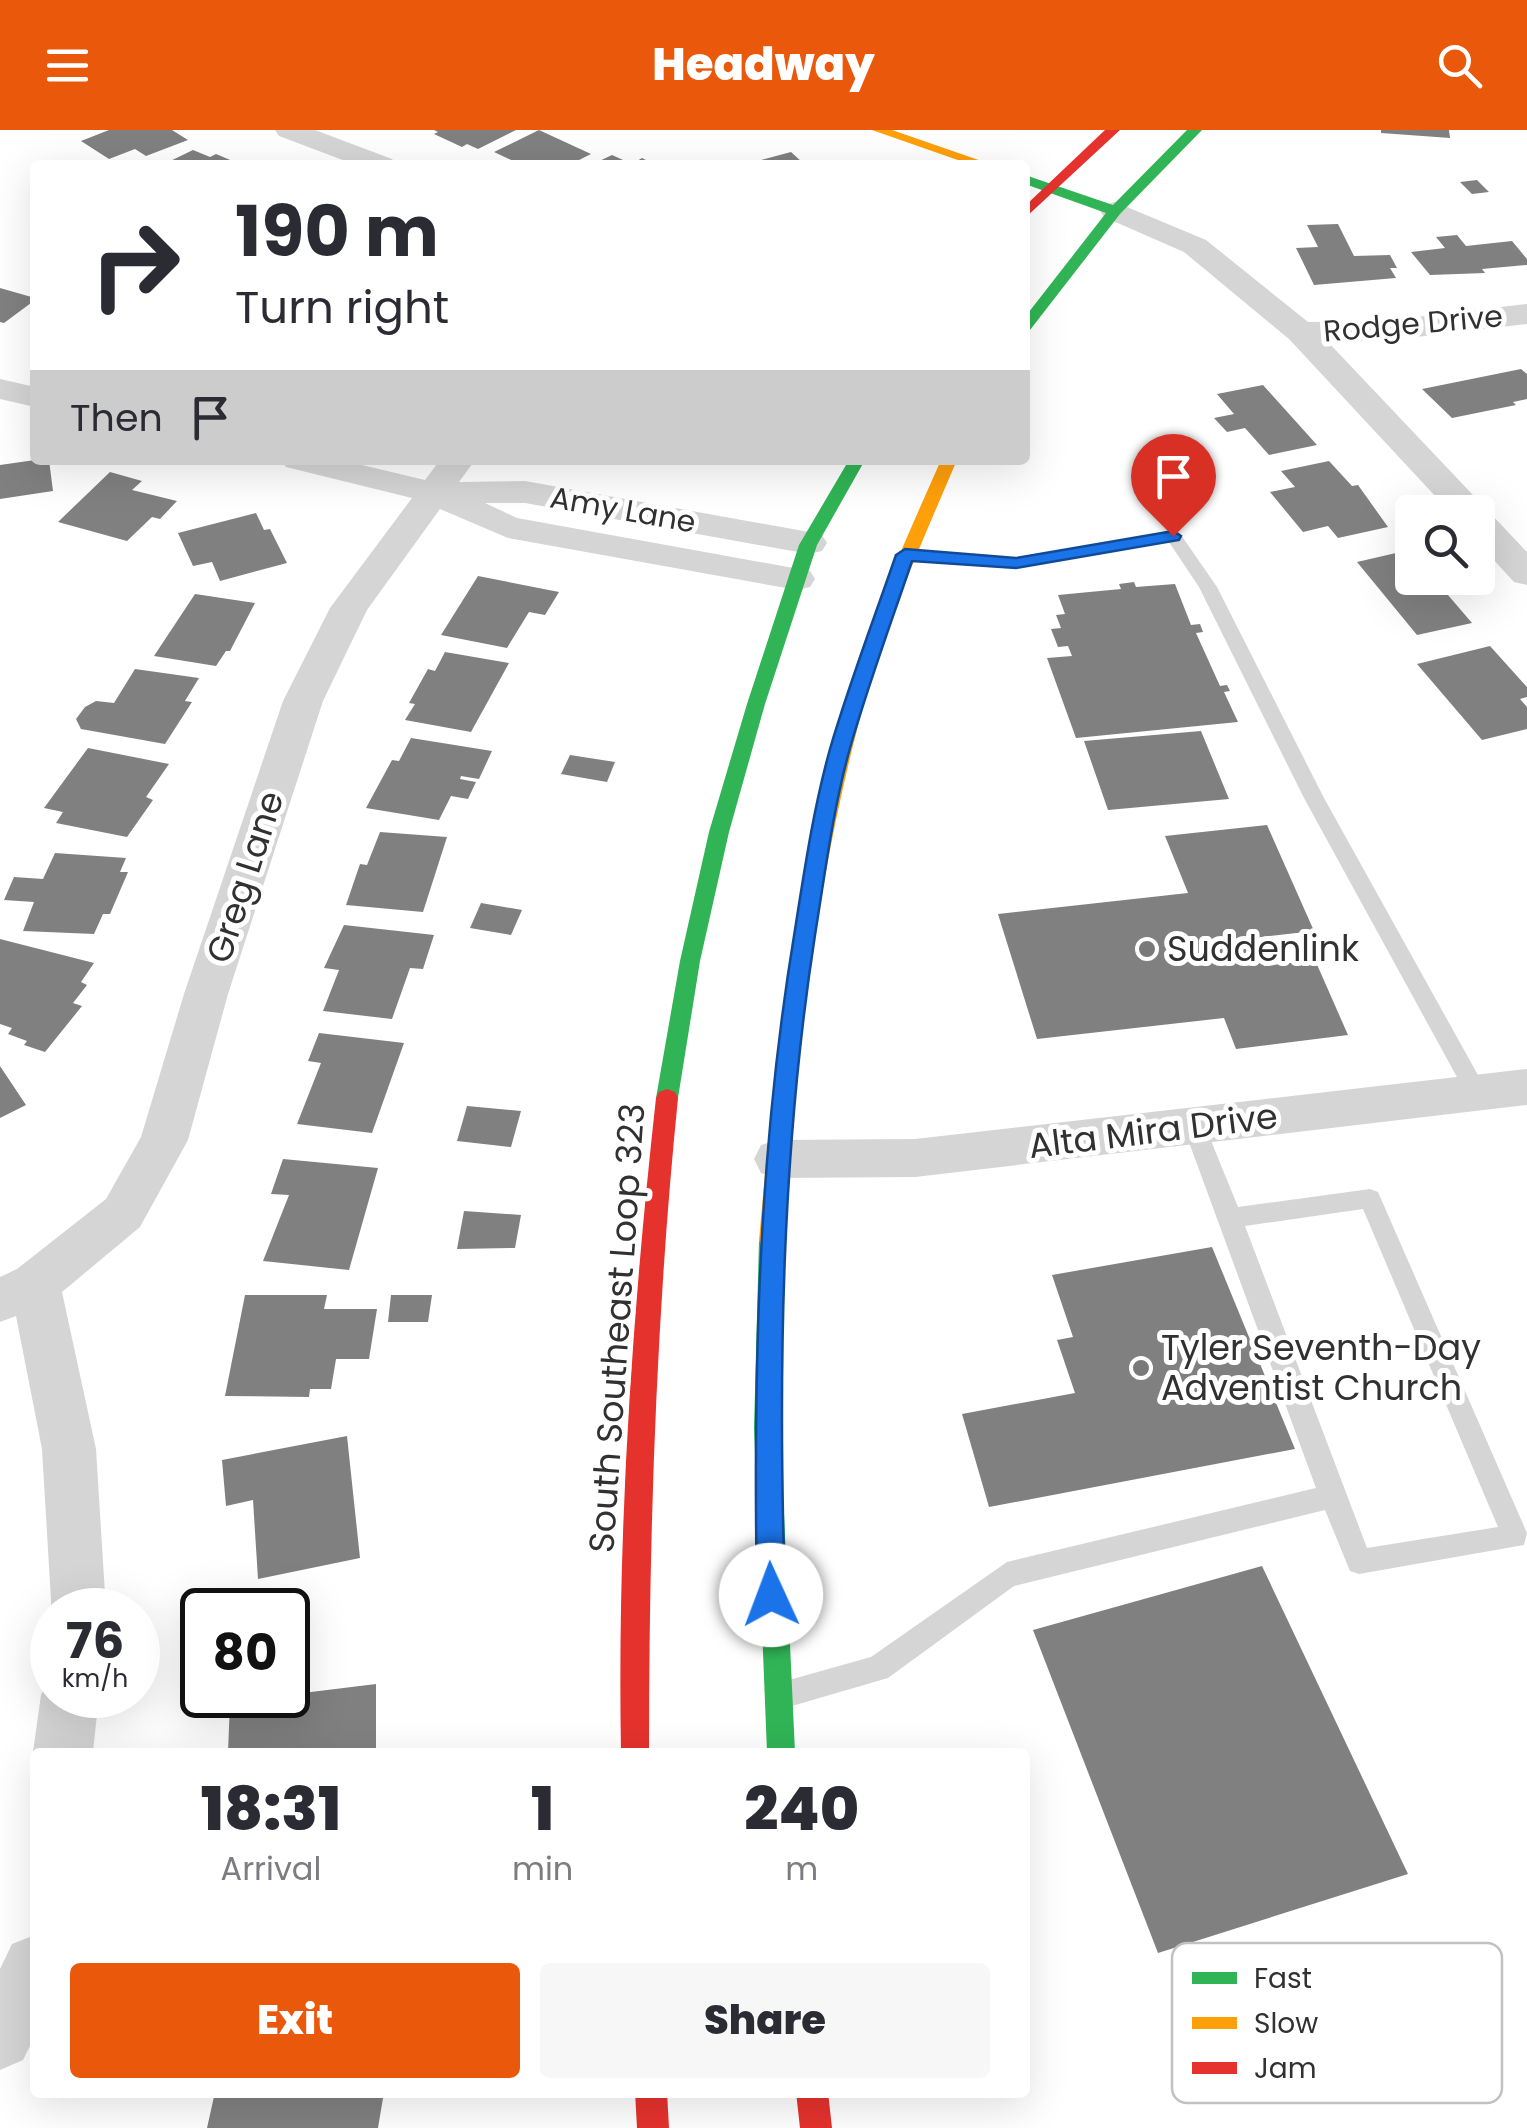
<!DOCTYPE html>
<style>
:root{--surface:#fff;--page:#f7f7f7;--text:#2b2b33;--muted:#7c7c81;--accent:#ea580c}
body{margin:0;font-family:Poppins,sans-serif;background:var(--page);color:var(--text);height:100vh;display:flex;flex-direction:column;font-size:38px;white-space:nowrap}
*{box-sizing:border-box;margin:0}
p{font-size:32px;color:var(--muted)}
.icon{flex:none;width:55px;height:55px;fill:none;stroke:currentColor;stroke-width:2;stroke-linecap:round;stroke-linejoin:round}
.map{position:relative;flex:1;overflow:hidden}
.side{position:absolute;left:30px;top:1618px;width:1000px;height:350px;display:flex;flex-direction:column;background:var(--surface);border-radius:10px;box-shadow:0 10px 40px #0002}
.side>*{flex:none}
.banner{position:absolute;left:30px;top:30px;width:1000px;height:305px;border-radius:10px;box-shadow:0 10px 40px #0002;background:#fff;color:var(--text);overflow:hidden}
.controls{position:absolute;left:1395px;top:365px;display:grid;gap:20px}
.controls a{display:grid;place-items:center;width:100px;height:100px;border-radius:10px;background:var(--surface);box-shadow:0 10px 40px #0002;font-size:50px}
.speed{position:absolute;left:30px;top:1458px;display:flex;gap:20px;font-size:50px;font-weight:700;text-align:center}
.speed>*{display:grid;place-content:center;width:130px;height:130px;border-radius:50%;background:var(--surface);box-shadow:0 10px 40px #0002;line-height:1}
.speed small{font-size:25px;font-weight:400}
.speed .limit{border:5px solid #111;border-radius:15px;background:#fff;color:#111}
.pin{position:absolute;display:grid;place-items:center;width:85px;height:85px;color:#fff;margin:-102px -42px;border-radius:50% 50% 50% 0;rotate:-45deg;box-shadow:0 0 10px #0007}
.pin .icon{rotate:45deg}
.me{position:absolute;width:110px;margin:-55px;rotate:358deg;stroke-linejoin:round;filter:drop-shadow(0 0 8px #0008)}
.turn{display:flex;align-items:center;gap:35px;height:210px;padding:0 40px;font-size:45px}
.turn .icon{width:130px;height:130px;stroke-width:2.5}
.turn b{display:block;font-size:70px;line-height:85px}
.then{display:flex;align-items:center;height:95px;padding:0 40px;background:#0003;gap:20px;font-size:38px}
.eta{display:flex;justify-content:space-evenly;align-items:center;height:170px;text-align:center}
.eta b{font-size:60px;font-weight:800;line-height:70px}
.cta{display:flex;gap:20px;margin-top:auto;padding:20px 40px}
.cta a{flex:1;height:115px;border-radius:10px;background:var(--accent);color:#fff;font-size:40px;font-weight:800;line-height:115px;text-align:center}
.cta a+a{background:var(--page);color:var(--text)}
header{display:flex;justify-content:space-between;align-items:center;height:130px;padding:0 40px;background:var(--accent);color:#fff;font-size:45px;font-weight:800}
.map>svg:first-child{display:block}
.building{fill:#808080}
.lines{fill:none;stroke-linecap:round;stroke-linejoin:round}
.lane{fill:#d5d5d5;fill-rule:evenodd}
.street{fill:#d5d5d5;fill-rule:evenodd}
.fast{fill:#30b455;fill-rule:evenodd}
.slow{fill:#ff9f0a;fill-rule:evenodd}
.jam{fill:#e5322d;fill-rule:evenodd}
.route{fill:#1a73e8;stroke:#114b97;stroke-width:2.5}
.poi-dot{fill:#797979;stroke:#fff;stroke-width:4}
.labels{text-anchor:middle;stroke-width:10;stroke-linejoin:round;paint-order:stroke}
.far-street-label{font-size:30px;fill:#313131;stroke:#fff}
.street-label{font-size:35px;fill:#313131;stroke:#fff}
.poi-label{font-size:35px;fill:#313131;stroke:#fff;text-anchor:start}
.key{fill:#fff;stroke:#c1c1c1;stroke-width:2.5}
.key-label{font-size:28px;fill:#313131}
</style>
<header><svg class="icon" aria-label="menu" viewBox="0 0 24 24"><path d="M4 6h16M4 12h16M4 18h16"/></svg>Headway<svg class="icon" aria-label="search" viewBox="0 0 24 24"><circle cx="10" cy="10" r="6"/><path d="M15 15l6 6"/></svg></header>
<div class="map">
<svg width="1527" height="1998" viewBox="0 0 1527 1998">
<rect width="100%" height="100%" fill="#fff"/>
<path class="building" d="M109 0H172L188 10 146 26 135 19 109 29 81 11Z
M434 0H516L478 19 467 14 462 17 434 4 438 2Z
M539 0 591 24 569 35 530 31 522 35 494 22Z
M1381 0H1449L1450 8 1381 3Z
M193 20 210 27 216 24 242 35H162Z
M791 22 803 33 746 35V34Z
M612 25 632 34 642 28 656 35H591Z
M1477 50 1489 62 1472 64 1460 52Z
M1338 94 1354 126 1390 125 1397 138H1390L1396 148 1314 155 1296 118 1318 117 1307 95Z
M1457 105 1466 116 1512 111 1527 129V135L1482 139 1485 143 1430 145 1411 122 1445 118 1436 107Z
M0 158 35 168V170L4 193 0 192Z
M1521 239 1527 244V269L1513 272 1516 275 1452 288 1422 259Z
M1263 255 1317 315 1269 325 1245 298 1227 302 1214 288 1234 284 1217 264Z
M35 330H49L53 361 0 369V335Z
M1329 331 1352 356 1358 355 1388 397 1338 408 1328 396 1303 402 1270 362 1295 357 1281 341Z
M110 342 142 351 132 360 177 371 160 389 152 387 127 411 58 392Z
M256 383 264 400 270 399 287 433 220 451 212 432 193 436 178 403Z
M1409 420 1412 448H1440L1448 457 1442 458 1472 493 1417 505 1357 432Z
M478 446 559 462 545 485 529 482 507 518 441 505Z
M1134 452 1136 457 1175 454 1191 495 1200 494 1203 502 1196 503 1220 556 1227 555 1230 561 1224 562 1238 592 1076 608 1047 528 1072 526 1068 516 1058 517 1051 499 1061 498 1056 485 1065 484 1058 465 1121 459 1119 454Z
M195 464 255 473 230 521H226L216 536 154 526Z
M1490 516 1527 557V567L1520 569 1527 577V599L1482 610 1417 534Z
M445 522 509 533 471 602 405 590 415 574 409 573 428 539 435 541Z
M135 539 199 548 185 571 192 572 165 614 81 599 76 589 85 577 96 571 114 573Z
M1201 601 1229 669 1108 680 1084 611Z
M411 608 492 621 479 649 461 646 460 649 476 652 468 669 451 666 439 690 366 678 392 630 399 631Z
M88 618 169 634 146 667 153 670 127 707 56 693 63 682 44 678Z
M570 625 615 632 607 652 561 644Z
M1267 695 1314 801 1252 808 1264 836 1315 830 1348 905 1236 919 1224 888 1037 909 998 784 1188 763 1165 706Z
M380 702 447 707 423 782 346 775 360 734 367 735Z
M55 723 126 728 120 742H128L110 784H103L94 804 23 801 34 772 4 770 14 747 43 749Z
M481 773 522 780 511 805 470 798Z
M344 795 434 805 423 839 410 838 392 889 323 881 339 840 324 838Z
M0 809 94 833 81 852 87 855 73 873 82 876 45 922 24 915 27 911 8 904 12 898 0 894Z
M319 903 404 913 372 1003 297 994 321 933 308 931Z
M0 936 26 975 0 988Z
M467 976 521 981 511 1017 457 1011Z
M283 1029 378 1038 349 1140 263 1131 289 1065 271 1064Z
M464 1081 521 1085 515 1118 457 1119Z
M1212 1117 1295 1319 989 1377 962 1284 1075 1263 1057 1210 1073 1207 1052 1145Z
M245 1165H327L324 1179H377L369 1229H336L331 1259H310L309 1267 225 1266Z
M391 1165H432L428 1192H388Z
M347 1306 360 1428 258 1449 253 1370 226 1376 222 1330Z
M1262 1436 1408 1744 1158 1823 1033 1500Z
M376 1554V1622H228L230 1572Z
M215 1962H384L378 1998H207Z"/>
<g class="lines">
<path class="lane" d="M1173 401 1179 402 1217 457 1324 668 1488 963 1485 969H1469L1304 668 1199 457 1169 412 1016 438 905 430 896 425 905 420 1016 428Z
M1194 987 1202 990 1205 996 1238 1077 1370 1059 1378 1062 1527 1403 1524 1415 1359 1444 1350 1441 1325 1380 1014 1456 888 1548 785 1578 775 1574 771 1564 775 1554 871 1527 1007 1432 1316 1358 1183 996 1186 990ZM1363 1079 1498 1397 1367 1418 1245 1096Z"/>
<path class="street" d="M275 0H315L392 29 396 35H356L279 6Z
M1115 72 1206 110 1308 192 1383 191 1527 174V194L1383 211H1327L1527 422V455L1514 452 1478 413V382H1450L1289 209 1184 122 1104 87 1100 81 1104 75Z
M0 249 35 257V277L0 269Z
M281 330H341L425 350 440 330H475L459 352 525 351 809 402 822 405 827 413 822 421 809 424 525 373H485L517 388 810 441 815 449 810 457 797 460 508 408 440 379 367 480 323 571 228 864 188 1010 140 1097 62 1162 96 1319 106 1480H52V1487L42 1319 16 1186 0 1192V1147L17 1139 106 1069 141 1007 184 864 283 571 330 478 412 368 286 337Z
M1527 939V975L915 1047 778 1048 761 1043 754 1029 761 1015 778 1010 915 1009Z
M52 1543V1565H99L93 1622H35V1626L33 1622 41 1565Z
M35 1805V1906L23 1930 0 1940V1839L12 1814Z"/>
<path class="fast" d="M1187 0H1202L1120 84 1030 200 1025 202V187L1106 83 1025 54V45L1113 75Z
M849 330H865L817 415 765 574 729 702 700 831 678 968 675 974H659L656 968 680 831 709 702 747 574 799 415Z
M771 1101 779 1104 783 1111 780 1298 795 1622H767L754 1298 759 1111 763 1104Z"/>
<path class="slow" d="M872 0H892L993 35H972Z
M941 330H957C925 405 892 478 869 556 817 737 796 924 783 1111L779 1118 771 1121 763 1118 759 1111C775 924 796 737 851 556 874 478 908 405 941 330Z"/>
<path class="jam" d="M1105 0H1120L1025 88V76Z
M667 959 675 962 678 968C656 1186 649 1403 649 1622H621C617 1404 632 1185 656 968L659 962Z
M635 1962H667L669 1998H637Z
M796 1962H828L832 1998H800Z"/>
</g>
<path class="route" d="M1173 401 1181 406 1179 410 1016 438 912 431C891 493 868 555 850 618 833 679 825 743 815 805 781 1024 778 1244 785 1465L781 1474 771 1478 761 1474 757 1465C753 1244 758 1024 794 806 804 743 813 680 830 619 849 554 874 489 896 425L905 419 1016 428Z"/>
<g class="poi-dot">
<circle cx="1147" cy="819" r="10"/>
<circle cx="1141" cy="1238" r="10"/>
</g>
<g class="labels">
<g class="far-street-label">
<text transform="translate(1413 194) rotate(-5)" y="10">Rodge Drive</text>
<text transform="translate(623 380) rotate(10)" y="10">Amy Lane</text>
</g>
<g class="street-label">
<text transform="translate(245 747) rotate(-72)" y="12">Greg Lane</text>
<text transform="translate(1153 1001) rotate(-7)" y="12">Alta Mira Drive</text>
<text transform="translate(617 1198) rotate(-86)" y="12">South Southeast Loop 323</text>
</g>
<g class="poi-label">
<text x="1167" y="831">Suddenlink</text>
<text x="1161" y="1230">Tyler Seventh-Day<tspan x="1161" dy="40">Adventist Church</tspan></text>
</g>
</g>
<rect x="1172" y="1813" width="330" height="160" rx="15" class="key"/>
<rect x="1192" y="1842" width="45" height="12" fill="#30b455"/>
<rect x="1192" y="1887" width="45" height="12" fill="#ff9f0a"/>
<rect x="1192" y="1932" width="45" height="12" fill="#e5322d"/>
<g class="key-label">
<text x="1254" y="1858">Fast</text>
<text x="1254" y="1903">Slow</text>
<text x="1254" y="1948">Jam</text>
</g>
</svg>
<div class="controls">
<a><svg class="icon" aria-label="search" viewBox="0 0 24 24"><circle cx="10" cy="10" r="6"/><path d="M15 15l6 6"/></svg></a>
</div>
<div class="speed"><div>76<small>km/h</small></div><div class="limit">80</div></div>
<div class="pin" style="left:1173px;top:406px;background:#d93025"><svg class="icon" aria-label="arrive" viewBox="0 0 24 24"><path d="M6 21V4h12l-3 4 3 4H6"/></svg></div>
<svg class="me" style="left:771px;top:1465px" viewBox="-20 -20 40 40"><circle r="19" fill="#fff"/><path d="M0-13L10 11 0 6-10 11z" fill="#1a73e8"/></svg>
<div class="banner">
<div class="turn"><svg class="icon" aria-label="right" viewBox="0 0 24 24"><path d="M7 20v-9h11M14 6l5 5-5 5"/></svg><div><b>190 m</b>Turn right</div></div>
<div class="then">Then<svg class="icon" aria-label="arrive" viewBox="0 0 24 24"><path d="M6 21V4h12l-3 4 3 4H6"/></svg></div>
</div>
<section class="side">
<div class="eta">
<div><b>18:31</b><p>Arrival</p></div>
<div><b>1</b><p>min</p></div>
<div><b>240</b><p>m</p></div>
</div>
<div class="cta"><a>Exit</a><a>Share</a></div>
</section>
</div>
